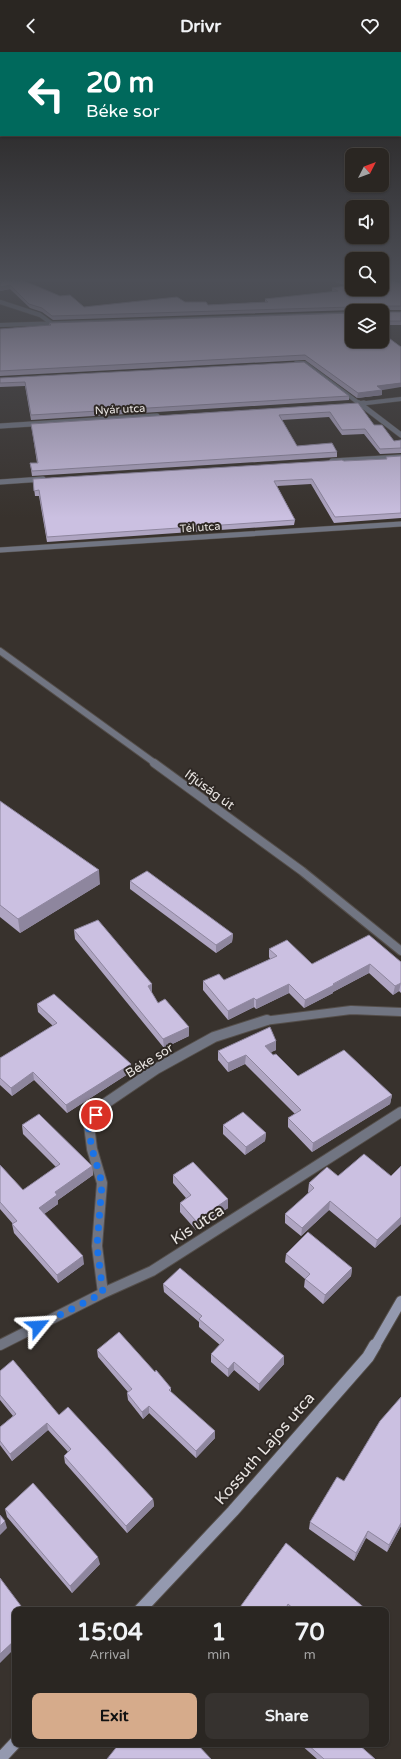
<!DOCTYPE html>
<meta charset="utf-8">
<style>
:root{--surface:#2a2622;--page:#36322f;--text:#f1f3f6;--muted:#a5a5a5;--line:#464340;--accent:#d6ab8b}
body{margin:0;font-family:"Varela Round",sans-serif;background:var(--page);color:var(--text);height:100vh;display:flex;flex-direction:column;font-size:15px;white-space:nowrap}
*{box-sizing:border-box;margin:0}
p{font-size:13px;color:var(--muted)}
.icon{flex:none;width:22px;height:22px;fill:none;stroke:currentColor;stroke-width:2;stroke-linecap:round;stroke-linejoin:round}
.map{position:relative;flex:1;overflow:hidden}
.drawer{position:absolute;left:12px;top:1555px;width:377px;height:140px;display:flex;flex-direction:column;background:var(--surface);border-radius:8px;box-shadow:0 1px 3px #0004,0 0 0 1px var(--line)}
.drawer>*{flex:none}
.banner{position:absolute;left:0px;top:0px;width:401px;height:84px;box-shadow:0 1px 3px #0004,0 0 0 1px var(--line);background:#00695c;color:#fff;overflow:hidden}
.needle{width:26px;rotate:48deg}
.controls{position:absolute;left:345px;top:96px;display:grid;gap:8px}
.controls a{display:grid;place-items:center;width:44px;height:44px;border-radius:8px;background:var(--surface);box-shadow:0 1px 3px #0004,0 0 0 1px var(--line);font-size:20px}
.pin{position:absolute;display:grid;place-items:center;width:34px;height:34px;color:#fff;margin:-17px;border:2px solid #fff;border-radius:50%;box-shadow:0 1px 4px #0007}
.me{position:absolute;width:44px;margin:-22px;rotate:63deg;stroke-linejoin:round;filter:drop-shadow(0 0 3px #0008)}
.turn{display:flex;align-items:center;gap:14px;height:84px;padding:0 20px;font-size:18px}
.turn .icon{width:52px;height:52px;stroke-width:2.5}
.turn b{display:block;font-size:28px;line-height:34px}
.eta{display:flex;justify-content:space-evenly;align-items:center;height:68px;text-align:center}
.eta b{font-size:24px;font-weight:800;line-height:28px}
.button{display:flex;gap:8px;margin-top:auto;padding:8px 20px}
.button a{flex:1;height:46px;border-radius:8px;background:var(--accent);color:#111;font-size:16px;font-weight:800;line-height:46px;text-align:center}
.button a+a{background:var(--page);color:var(--text)}
header{display:flex;justify-content:space-between;align-items:center;height:52px;padding:0 20px;background:var(--surface);font-size:18px;font-weight:800}
.map>svg:first-child{display:block}
.lines{fill:none;stroke-linecap:round;stroke-linejoin:round}
.street-far4-casing{stroke:#544e4a;stroke-width:5}
.street-far3-casing{stroke:#544e4a;stroke-width:6}
.street-far2-casing{stroke:#544e4a;stroke-width:8}
.street-far1-casing{stroke:#544e4a;stroke-width:10}
.street-casing{stroke:#544e4a;stroke-width:12}
.secondary-far1-casing{stroke:#544e4a;stroke-width:12}
.secondary-casing{stroke:#544e4a;stroke-width:14}
.street-far4{stroke:#717582;stroke-width:4}
.street-far3{stroke:#717582;stroke-width:5}
.street-far2{stroke:#717582;stroke-width:6}
.street-far1{stroke:#717582;stroke-width:8}
.street{stroke:#717582;stroke-width:10}
.secondary-far1{stroke:#9499af;stroke-width:10}
.secondary{stroke:#9499af;stroke-width:12}
.wall{fill:#afa5c2}
.shaded-wall{fill:#8e869e}
.building{fill:#cbc0e1;stroke:#8e869e}
.route{stroke:#1a73e8;stroke-width:7;stroke-dasharray:0 12.6}
.labels{text-anchor:middle;stroke-width:4;stroke-linejoin:round;paint-order:stroke}
.far-street-label{font-size:11px;fill:#e8e4e1;stroke:#2e2824}
.street-label{font-size:13px;fill:#e8e4e1;stroke:#2e2824}
.near-street-label{font-size:16px;fill:#e8e4e1;stroke:#2e2824}
</style>
<header><svg class="icon" aria-label="back" viewBox="0 0 24 24"><path d="M15 5l-7 7 7 7"/></svg>Drivr<svg class="icon" aria-label="heart" viewBox="0 0 24 24"><path d="M12 20l-8-8c-3-5 5-10 8-4 3-6 11-1 8 4z"/></svg></header>
<div class="map">
<svg width="401" height="1707" viewBox="0 0 401 1707">
<rect width="100%" height="100%" fill="#38322d"/>
<g class="lines">
<g class="street-far4-casing">
<path id="street-far4" d="M0 250 40 263 51 271
M0 273 352 262
M296 311H305L360 352
M358 352 401 347"/>
</g>
<g class="street-far3-casing">
<path id="street-far3" d="M359 351 401 383
M358 352 364 351
M0 374 157 364
M332 409 401 405
M0 430 43 427
M0 498 401 472"/>
</g>
<g class="street-far2-casing">
<path id="street-far2" d="M0 599 156 712"/>
</g>
<g class="street-far1-casing">
<path id="street-far1" d="M154 711 302 819 401 899
M264 969 351 958 401 960"/>
</g>
<g class="street-casing">
<path id="street" d="M103 1241 97 1194 102 1131 92 1097 89 1073 103 1053 156 1017 214 985 267 968
M0 1293 103 1241 152 1219 401 1060"/>
</g>
<g class="secondary-far1-casing">
<path id="secondary-far1" d="M375 1294 401 1249"/>
</g>
<g class="secondary-casing">
<path id="secondary" d="M140 1558 233 1459 368 1305 375 1293
M0 1707 15 1691"/>
</g>
<use href="#street-far4" class="street-far4"/>
<use href="#street-far3" class="street-far3"/>
<use href="#street-far2" class="street-far2"/>
<use href="#street-far1" class="street-far1"/>
<use href="#street" class="street"/>
<use href="#secondary-far1" class="secondary-far1"/>
<use href="#secondary" class="secondary"/>
</g>
<path class="wall" d="M0 227 84 255 185 250 208 253 265 250V247L332 240V236L348 234 327 227H352V237L401 231V258H382L381 259 352 258 53 268 42 260 30 256 10 237 0 239Z
M392 227H401V230Z
M382 260H401V273H382Z
M352 261 382 338V343L357 346 305 308 0 324V277L49 273V271Z
M0 326 349 344V348L31 368 25 334 0 335Z
M358 351 374 373 394 389 401 388V401L380 402 364 382 342 383 329 365 282 368 297 394 337 400V405L32 424 30 411H37L31 372Z
M401 404V466L334 471 311 432 277 434 295 468 294 473 47 490 39 444H35L33 427 344 409 386 407V405Z
M0 749 100 832 20 881 0 865Z
M130 829 233 882 232 890 216 901 130 837Z
M74 878 152 932V941L158 951 189 975V984L164 996 75 887Z
M269 897 312 912 401 910V941L399 939 393 943 369 921 333 940V941L304 956 289 941 256 957 254 955 228 968 203 938V929L224 928 270 907 269 905Z
M37 952 131 1012V1020L67 1061 34 1028 12 1044 0 1033V1006L53 974 38 960Z
M276 989V998L271 1000 273 1003 298 1024 392 1043 390 1052 312 1100 288 1075V1066L295 1062 245 1012 228 1020 218 1008V999Z
M22 1073 92 1114 93 1123 58 1148V1152L44 1162 84 1212 58 1231 14 1181 12 1172H13L0 1157V1113L23 1138 56 1115 23 1082Z
M223 1073 266 1081 265 1089 245 1103 223 1082Z
M401 1114V1172L375 1196 329 1158 301 1184 285 1171V1162L309 1141 308 1140 309 1131 338 1124H391Z
M173 1123 228 1147V1156L196 1178 180 1160V1151L186 1146 173 1131Z
M286 1202 352 1216 351 1224 323 1252 304 1235 305 1227 285 1210Z
M163 1232 284 1304V1312L259 1339 234 1318 228 1325 211 1310V1302L220 1293 199 1275V1270L164 1240Z
M97 1298 171 1336V1340L215 1386 196 1406 149 1361 143 1367 128 1348 127 1341 128 1340 98 1305Z
M0 1319 59 1363 153 1447 154 1454 127 1481 65 1411 64 1404 68 1400 48 1378 12 1409 0 1393V1375L13 1364 0 1348Z
M344 1429 401 1474 387 1500 366 1486 354 1509 309 1477 310 1470Z
M5 1457 100 1512 72 1541 7 1465Z
M286 1491 367 1558H238Z
M300 1692H358L375 1707H317Z"/>
<path class="shaded-wall" d="M10 233V237L0 239V235Z
M382 254V258L380 259 379 257Z
M401 331V335L377 339V334Z
M382 338V343L357 346 358 341Z
M99 818 100 832 20 881 18 867Z
M233 882 232 890 216 901V893Z
M370 912 369 921 333 940V941L304 956 305 948Z
M401 931 399 939 393 943 395 934Z
M152 932V941L148 934Z
M289 932V941L256 957V948Z
M254 946V955L228 968V959Z
M189 975V984L164 996 163 987Z
M276 989V998L265 1003V994Z
M246 1003 245 1012 228 1020V1011Z
M131 1012V1020L67 1061 66 1053Z
M33 1020 34 1028 12 1044 11 1036Z
M392 1043 390 1052 312 1100 313 1091Z
M266 1081 265 1089 245 1103 246 1095Z
M92 1114 93 1123 58 1148V1152L40 1165 39 1156 55 1140Z
M228 1147V1156L196 1178V1169Z
M330 1149 329 1158 301 1184 302 1176Z
M401 1165V1172L375 1196 377 1188Z
M83 1204 84 1212 58 1231 57 1223Z
M352 1216 351 1224 323 1252 325 1243Z
M284 1304V1312L259 1339V1332Z
M234 1310V1318L228 1325V1317Z
M149 1354V1361L143 1367 142 1360Z
M47 1371 48 1378 12 1409 10 1402Z
M215 1379V1386L196 1406V1399Z
M153 1447 154 1454 127 1481 126 1474Z
M5 1469 7 1476 0 1483V1474Z
M401 1471V1474L387 1500 389 1493Z
M368 1479 366 1486 354 1509 356 1501Z
M98 1505 100 1512 72 1541 70 1534Z
M288 1552V1558H285Z
M15 1588V1596L0 1611V1602Z"/>
<path class="building" d="M0 227H20L60 244 70 243 84 255 177 245 185 250H206L208 253 268 250 265 247 338 239 332 236 352 233V237H382V227H389L401 231V254H382L379 257 381 259H354L356 257 352 255 52 264 42 256 29 252 10 233 0 235Z
M339 227H352V231Z
M382 260H401V269H382Z
M352 261V289H382V281L401 295V331L377 334 382 338 358 341 305 303 0 319V277L51 273 49 271Z
M304 310 349 344 31 363 25 330 0 331V326Z
M358 351 374 373H382L394 389 401 388V396L380 397 365 377 342 378 330 360 279 363 297 394 332 391 337 400 32 419 30 411H38L31 372Z
M401 404V461L335 465 312 427 274 429 295 468 47 485 39 438 34 439 33 427 342 408 344 409 387 407 386 405Z
M0 749 99 818 18 867 0 853Z
M147 819 233 882 216 893 130 829Z
M98 868 152 932 148 934 158 951 165 947 189 975 163 987 74 878Z
M369 883 401 910V931L395 934 370 912 333 932 334 933 305 948 289 932 256 948 254 946 228 959 203 929 219 922 224 928 277 904 269 897 287 888 312 912Z
M54 942 131 1012 66 1053 33 1020 11 1036 0 1026V1006L57 971 37 952Z
M270 975 276 989 265 994 273 1003 276 1002 298 1024 344 998 392 1043 313 1091 288 1066 301 1058 246 1003 228 1011 218 999Z
M243 1060 266 1081 246 1095 223 1073Z
M39 1062 92 1114 55 1140 57 1143 39 1156 83 1204 57 1223 12 1172 17 1169 0 1150V1113L23 1138 60 1112 22 1073Z
M364 1102 391 1124 401 1114V1165L377 1188 330 1149 302 1176 285 1162 314 1136 309 1131 327 1115 338 1124Z
M193 1110 228 1147 196 1169 180 1151 191 1143 173 1123Z
M308 1180 352 1216 325 1243 305 1227 310 1222 286 1202Z
M180 1216 284 1304 259 1332 234 1310 228 1317 211 1302 224 1288 199 1267 202 1264 163 1232Z
M119 1280 155 1320 156 1318 171 1336 169 1338 215 1379 196 1399 149 1354 142 1360 127 1341 132 1337 97 1298Z
M13 1308 59 1363 68 1355 153 1447 126 1474 64 1404 71 1397 47 1371 10 1402 0 1389V1375L16 1362 0 1343V1319Z
M401 1345V1471L389 1493 368 1479 356 1501 310 1470 337 1425 344 1429 380 1369Z
M33 1431 98 1505 70 1534 5 1457Z
M0 1463 5 1469 0 1474Z
M286 1491 367 1558H328L327 1557 326 1558H295L288 1552 285 1558H238Z
M0 1526 24 1558H15V1588L0 1602Z
M119 1692H197L211 1707H107Z
M307 1692H358L375 1707H324Z"/>
<linearGradient id="sky" x2="0" y2="1"><stop stop-color="#1f1c19"/><stop offset="0.49" stop-color="#4d4f57"/><stop offset="1" stop-color="#4d4f57" stop-opacity="0"/></linearGradient>
<rect width="401" height="466" fill="url(#sky)"/>
<g class="lines">
<path class="route" d="M38 1274 103 1241 97 1194 102 1131 92 1097 88 1073 96 1063"/>
</g>
<g class="labels">
<g class="far-street-label">
<text transform="translate(120 357) rotate(-3)" y="4">Nyár utca</text>
<text transform="translate(200 475) rotate(-4)" y="4">Tél utca</text>
</g>
<g class="street-label">
<text transform="translate(210 737) rotate(36)" y="5">Ifjúság út</text>
<text transform="translate(149 1008) rotate(-32)" y="5">Béke sor</text>
</g>
<g class="near-street-label">
<text transform="translate(197 1172) rotate(-33)" y="6">Kis utca</text>
<text transform="translate(264 1396) rotate(-49)" y="6">Kossuth Lajos utca</text>
</g>
</g>
</svg>
<div class="controls">
<a><svg class="needle" viewBox="-14 -14 28 28"><path d="M0-13l5 13h-10z" fill="#e53935"/><path d="M0 13l5-13h-10z" fill="#a5a5a5"/></svg></a>
<a><svg class="icon" aria-label="sound" viewBox="0 0 24 24"><path d="M4 9h4l5-4v14l-5-4H4zM17 9q2 3 0 6"/></svg></a>
<a><svg class="icon" aria-label="search" viewBox="0 0 24 24"><circle cx="10" cy="10" r="6"/><path d="M15 15l6 6"/></svg></a>
<a><svg class="icon" aria-label="layers" viewBox="0 0 24 24"><path d="M12 4l9 5-9 5-9-5zM3 14l9 5 9-5"/></svg></a>
</div>
<div class="pin" style="left:96px;top:1063px;background:#d93025"><svg class="icon" aria-label="arrive" viewBox="0 0 24 24"><path d="M6 21V4h12l-3 4 3 4H6"/></svg></div>
<svg class="me" style="left:38px;top:1274px" viewBox="-20 -20 40 40"><path d="M0-17L14 15 0 8-14 15z" fill="#1a73e8" stroke="#fff" stroke-width="4"/></svg>
<div class="banner">
<div class="turn"><svg class="icon" aria-label="left" viewBox="0 0 24 24"><path d="M17 20v-9H6M10 6l-5 5 5 5"/></svg><div><b>20 m</b>Béke sor</div></div>
</div>
<section class="drawer">
<div class="eta">
<div><b>15:04</b><p>Arrival</p></div>
<div><b>1</b><p>min</p></div>
<div><b>70</b><p>m</p></div>
</div>
<div class="button"><a>Exit</a><a>Share</a></div>
</section>
</div>
